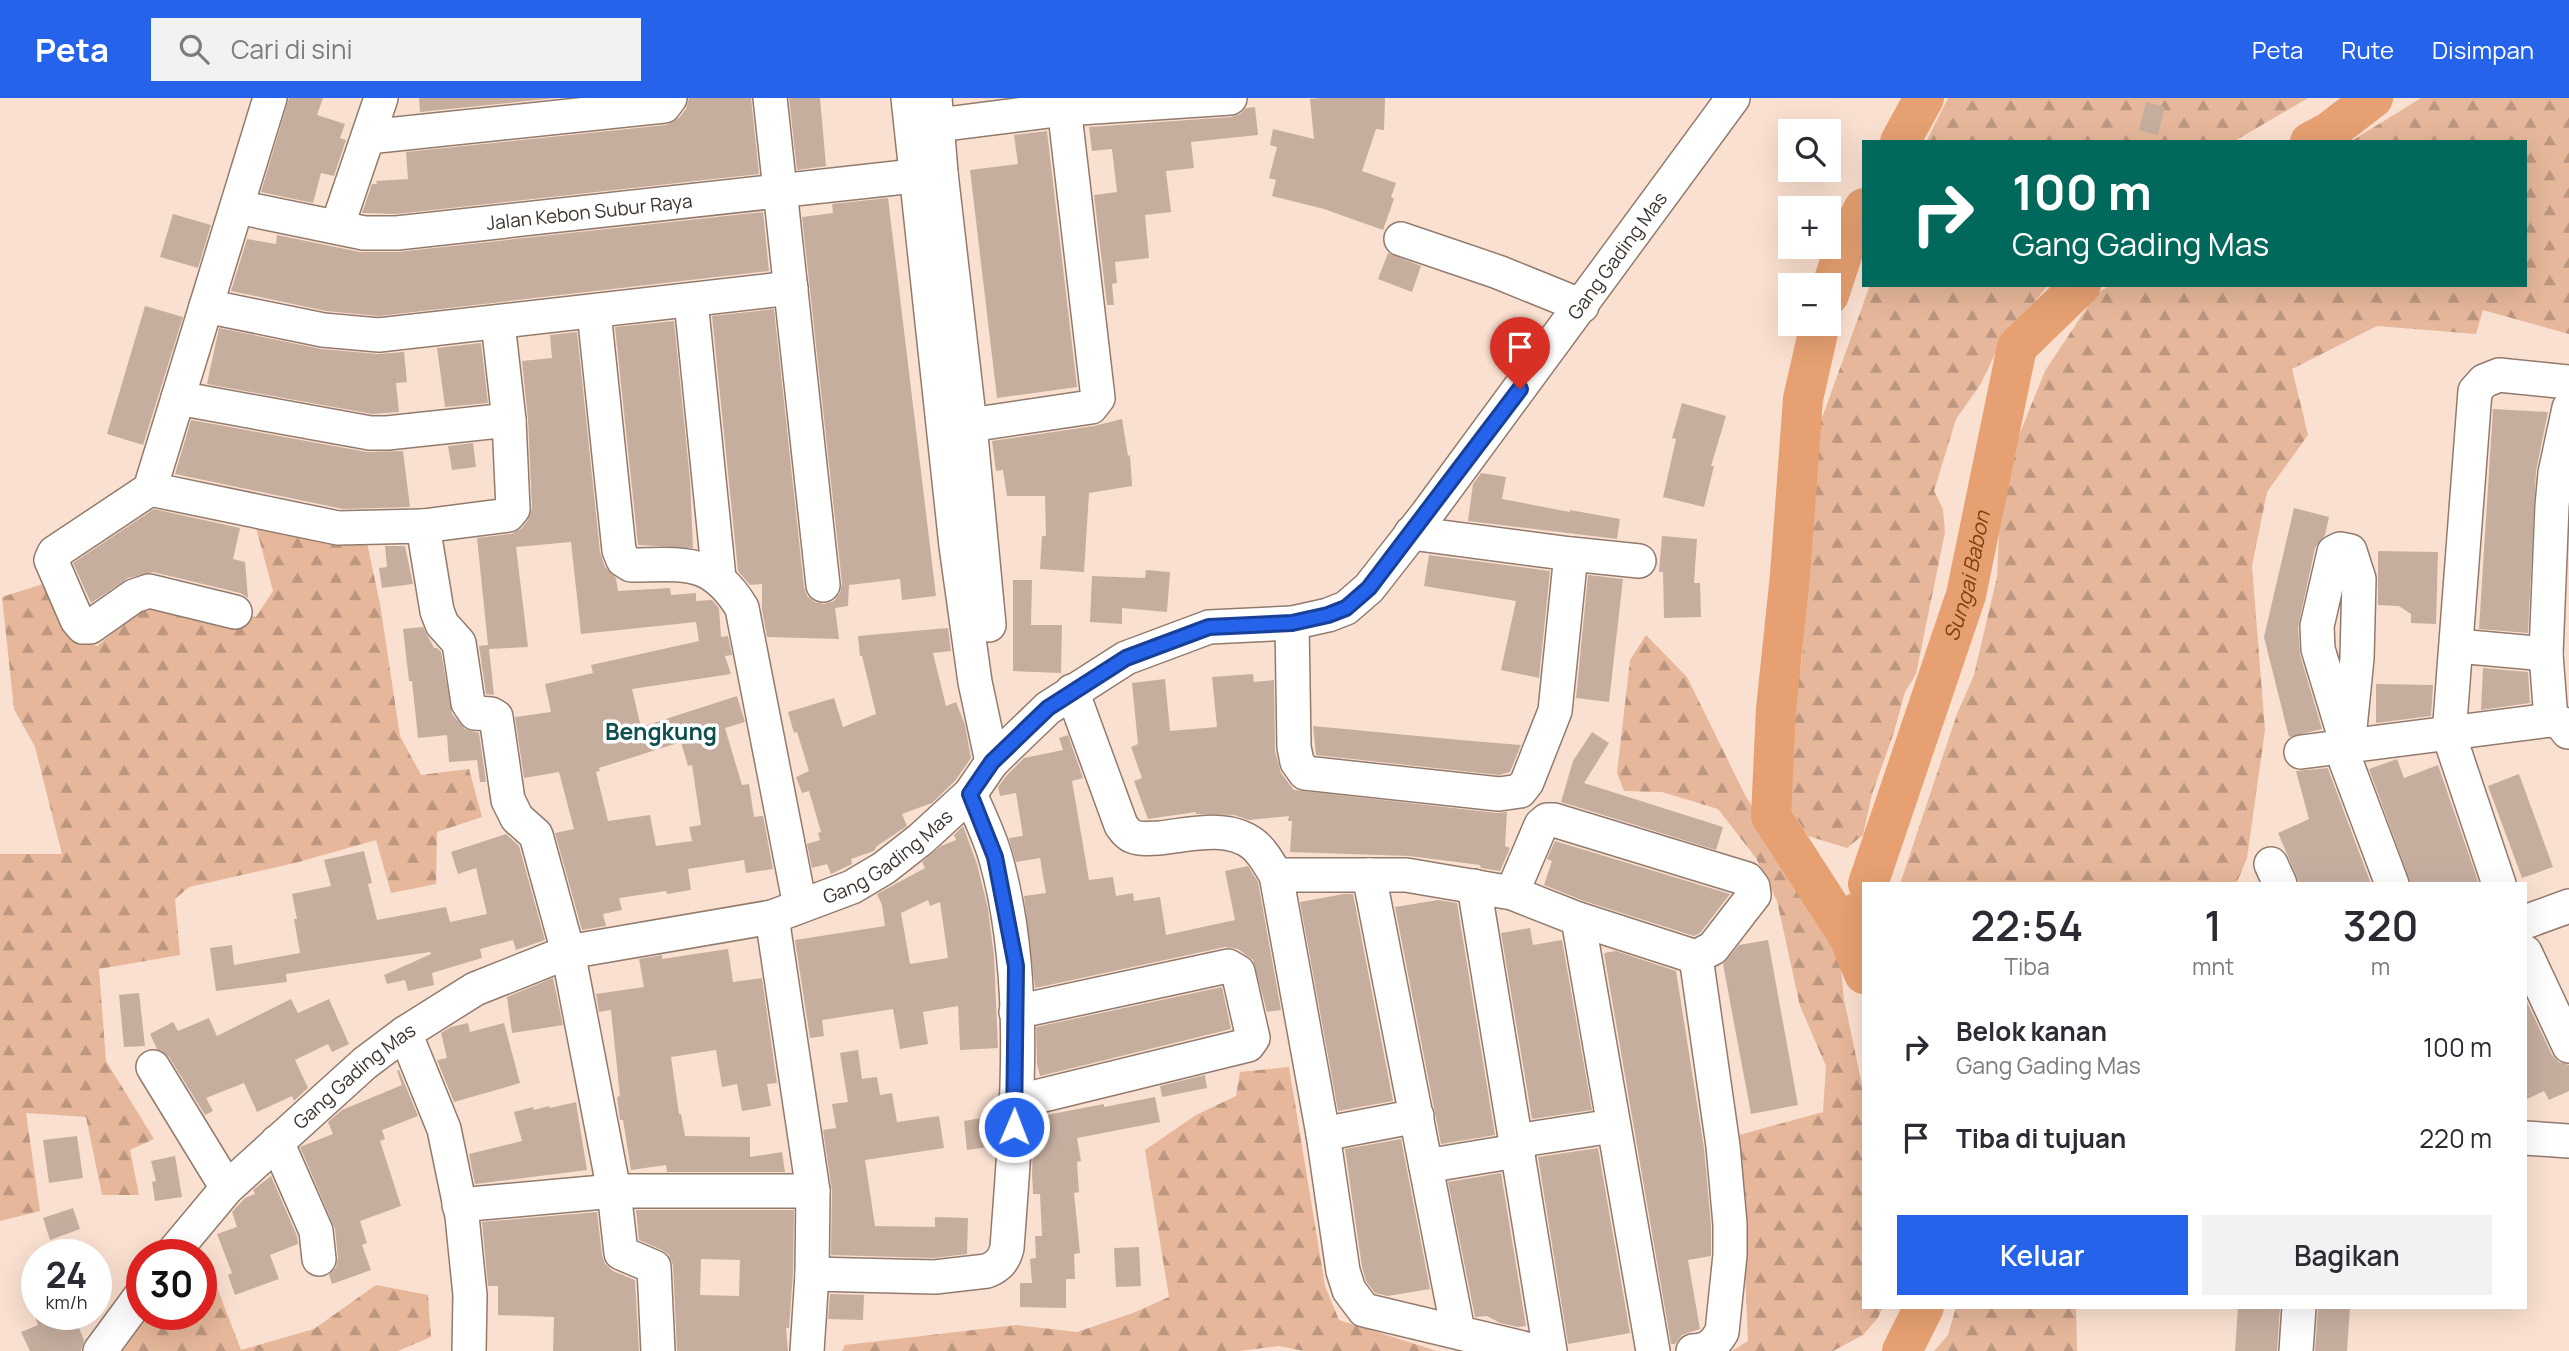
<!DOCTYPE html>
<html lang="id">
<meta charset="utf-8">
<style>
:root{--surface:#fff;--page:#f2f2f3;--text:#2b2b33;--muted:#7c7c81;--accent:#2563eb}
body{margin:0;font-family:Manrope,sans-serif;background:var(--page);color:var(--text);height:100vh;display:flex;flex-direction:column;font-size:26px;white-space:nowrap}
*{box-sizing:border-box;margin:0}
p{font-size:23px;color:var(--muted)}
.icon{flex:none;width:38px;height:38px;fill:none;stroke:currentColor;stroke-width:2;stroke-linecap:round;stroke-linejoin:round}
.map{position:relative;flex:1;overflow:hidden}
.side{position:absolute;left:1862px;top:784px;width:665px;height:427px;display:flex;flex-direction:column;background:var(--surface);border-radius:0px;box-shadow:0 7px 28px #0002}
.side>*{flex:none}
.banner{position:absolute;left:1862px;top:42px;width:665px;height:147px;border-radius:0px;box-shadow:0 7px 28px #0002;background:#00695c;color:#fff;overflow:hidden}
.tools{position:absolute;left:1778px;top:21px;display:grid;gap:14px}
.tools a{display:grid;place-items:center;width:63px;height:63px;border-radius:0px;background:var(--surface);box-shadow:0 7px 28px #0002;font-size:35px}
.speed{position:absolute;left:21px;top:1141px;display:flex;gap:14px;font-size:35px;font-weight:700;text-align:center}
.speed>*{display:grid;place-content:center;width:91px;height:91px;border-radius:50%;background:var(--surface);box-shadow:0 7px 28px #0002;line-height:1}
.speed small{font-size:18px;font-weight:400}
.speed .limit{border:10px solid #d22;background:#fff;color:#111}
.pin{position:absolute;display:grid;place-items:center;width:60px;height:60px;color:#fff;margin:-72px -30px;border-radius:50% 50% 50% 0;rotate:-45deg;box-shadow:0 0 7px #0007}
.pin .icon{rotate:45deg}
.me{position:absolute;width:77px;margin:-38px;rotate:1deg;stroke-linejoin:round;filter:drop-shadow(0 0 5px #0008)}
.turn{display:flex;align-items:center;gap:24px;height:147px;padding:0 35px;font-size:32px}
.turn .icon{width:91px;height:91px;stroke-width:2.5}
.turn b{display:block;font-size:49px;line-height:60px}
.eta{display:flex;justify-content:space-evenly;align-items:center;height:119px;text-align:center}
.eta b{font-size:42px;font-weight:600;line-height:49px}
.cta{display:flex;gap:14px;margin-top:auto;padding:14px 35px}
.cta a{flex:1;height:80px;border-radius:0px;background:var(--accent);color:#fff;font-size:28px;font-weight:600;line-height:80px;text-align:center}
.cta a+a{background:var(--page);color:var(--text)}
ul{padding:0;list-style:none}
li{display:flex;align-items:center;gap:21px;height:91px;padding:0 35px}
li div{flex:1}
li b{display:block;font-size:26px}
li em{font-style:normal}
header{display:flex;align-items:center;gap:42px;box-sizing:border-box;height:98px;padding:0 35px;background:var(--accent);color:#fff}
header strong{font-size:33px}
nav{display:flex;gap:38px;margin-inline-start:auto;font-size:24px}
.search{width:490px;height:63px;background:var(--page);display:flex;align-items:center;gap:18px;box-sizing:border-box;padding:0 24px;border-radius:0px;color:var(--muted);font-size:26px}
.map>svg:first-child{display:block}
.forest{fill:url(#forest-firs)}
.lines{fill:none;stroke-linecap:round;stroke-linejoin:round}
.river{stroke:#e6a071;stroke-width:40}
.building{fill:#c6ae9f;fill-rule:evenodd}
.minor-casing{stroke:#927b6d;stroke-width:36}
.minor{stroke:#fff;stroke-width:33}
.route-casing{stroke:#184099;stroke-width:18}
.route{stroke:#2563eb;stroke-width:12}
.labels{text-anchor:middle;stroke-width:7;stroke-linejoin:round;paint-order:stroke}
.street-label{font-size:19px;fill:#3e342e;stroke:#fff}
.water-label{font-size:21px;font-style:italic;fill:#814008;stroke:#fff}
.quarter-label{font-size:23px;font-weight:bold;fill:#0f4e4e;stroke:#fff}
</style>
<header>
<strong>Peta</strong>
<div class="search"><svg class="icon" aria-label="search" viewBox="0 0 24 24"><circle cx="10" cy="10" r="6"/><path d="M15 15l6 6"/></svg>Cari di sini</div>
<nav><a>Peta</a><a>Rute</a><a>Disimpan</a></nav>
</header>
<div class="map">
<svg width="2569" height="1253" viewBox="0 0 2569 1253">
<defs>
<pattern id="forest-firs" width="22" height="20" patternUnits="userSpaceOnUse" patternTransform="scale(1.75)"><rect width="22" height="20" fill="#e6b79a"/><path d="M5 1l3.5 6h-7zM16 11l3.5 6h-7z" fill="#bc967e"/></pattern>
</defs>
<rect width="100%" height="100%" fill="#fae0d0"/>
<path class="forest" d="M1948 0H2308L2233 44H1926Z
M2421 0H2569V236L2483 212 2476 236 2377 228 2292 271 2308 337 2267 394 2252 468 2265 632 2247 760 2236 786H1900L1957 616 1974 577 1997 479 1999 434 1997 392 2045 273 2096 196 2111 187H2525V44H2350Z
M1870 187H2048L1999 248 1980 287 1956 321 1934 393 1943 411 1945 434 1916 576 1905 594 1893 637 1872 696 1863 737 1847 750 1808 738 1787 706 1784 654 1793 618 1802 559 1818 331Z
M254 422 366 440 380 506 400 638 421 677 469 671 482 719 437 734 436 786 391 795 376 742 295 765 189 789 175 801 180 857 99 871 106 963 154 1041 130 1052 139 1097H102L86 1019 26 1015 40 1113 0 1123V756H62L35 649 14 611 2 499 46 485 77 542 97 548 137 515 158 502 256 519 273 493Z
M1646 537 1687 579 1745 697 1831 840 1840 860 1844 902 1864 996V1209H1883L1877 1221 1863 1237 1833 1253H1732L1748 1243 1739 1037 1823 1014 1826 968 1800 908 1777 803 1756 760 1718 711 1662 694 1624 693 1617 675 1630 562Z
M1289 969 1325 1188 1339 1222 1437 1253H1304L1279 1248 1239 1253H842L845 1247 1016 1227 1077 1234 1133 1215 1169 1199 1145 1052 1196 1017 1236 998 1240 974Z
M201 1165 208 1166 241 1252 314 1231 376 1187 428 1197 431 1239 398 1253H121L148 1216H201Z
M1956 1209H2076L2077 1253H1934L1948 1237Z"/>
<g class="lines">
<g class="river">
<path d="M1900 44 1924 0"/>
<path d="M2310 44 2329 34 2373 0"/>
<path d="M1829 197 1847 142 1864 110"/>
<path d="M1820 226 1803 301 1790 477 1776 611 1771 718 1849 839"/>
<path id="s1" d="M1868 786 1966 497 2017 249 2081 187"/>
<path d="M1858 814 1849 839 1864 876"/>
<path d="M1902 1253 1924 1209"/>
</g>
</g>
<path class="building" d="M289 0H323L317 17 345 26 340 40 346 42 334 78 321 75 313 105 261 94Z
M419 0H556L420 14Z
M689 0H751L759 76 396 116 362 115 372 86H377L376 83 408 81 406 54 666 27 679 20 686 11Z
M789 0H820L826 68 797 72Z
M1321 0H1385L1384 32 1376 31 1362 73 1396 85 1391 99 1394 101 1383 132 1324 111 1272 98 1276 82 1269 80 1277 49 1270 47 1273 31 1314 41 1310 1Z
M2146 4 2165 9 2158 37 2139 32Z
M1255 9 1258 37 1191 44 1194 70 1166 73 1171 114 1145 117 1149 160 1115 164 1117 185 1112 186 1114 207H1107L1094 97 1117 94 1112 51 1092 53 1089 29 1231 19 1240 16 1246 10Z
M1047 33 1077 289 997 300 970 72 1018 66 1014 37Z
M888 100 936 498 902 502 900 481 849 487 848 508 835 510 839 541 767 539 762 512V486L750 487 738 473 712 218 774 211 804 489 807 498 815 504 824 506 834 503 840 495 842 485 802 119 833 115 832 106Z
M763 114 769 173 379 218 326 213 231 193 247 141 276 146 277 137 360 154H397Z
M173 116 211 127 198 170 160 159Z
M1388 155 1421 168 1412 194 1378 181Z
M145 208 183 219 143 347 107 336Z
M674 223 690 382 693 450 638 447 615 229Z
M219 230 321 251 378 256 404 254 407 284 396 285 399 314 372 316 207 286Z
M577 234 600 454 605 469 616 480 618 493 670 490 671 497 696 495V503L712 502 719 510 721 539 728 538 732 557 725 558 731 576 632 591 641 629 737 598 745 624 725 630 742 687 749 686 754 719 763 718 773 771 746 775 744 762 688 771 691 792 667 796 666 793 619 800 622 812 603 816 606 828 582 832 555 735 574 731 559 674 524 680 515 619 551 614 545 586 593 575 591 567 699 543 696 524 581 536 571 444 516 449 528 549 489 551 494 597 486 596 479 548 488 547 477 440 511 436 522 430 528 422 532 410 528 321 522 263 552 260 550 237ZM681 644 688 668 692 667 701 727 689 729 692 743 656 748 650 717 608 723 596 674 600 673 599 670Z
M481 245 488 305 445 309 437 250Z
M1682 305 1726 318 1711 368H1714L1704 409 1663 399 1676 341 1672 340Z
M2493 311 2548 314 2536 373 2528 535 2479 531Z
M1122 321 1128 358 1130 357 1132 388 1089 395 1084 474 1040 471 1042 438H1046L1045 398H1007L1003 372 996 373 992 343 1094 328Z
M191 322 367 354 403 353 410 409 343 411 175 376Z
M473 345 476 369 452 372 448 348Z
M1481 375 1506 379 1502 401 1570 414V412L1620 421 1617 441 1468 423 1473 386Z
M2294 410 2329 419 2325 437 2315 450 2298 529 2300 557 2322 631 2289 639 2264 539Z
M154 411 240 430 233 461 245 464 248 500 240 495 153 474 128 480 91 505 73 465Z
M1662 438 1697 441 1694 485H1700L1701 519 1664 520 1663 474H1659Z
M385 448H405L413 486 382 490 379 470 387 469Z
M2378 453 2438 454 2436 526 2411 525V516L2399 508 2378 507Z
M1429 457 1550 473 1539 580 1501 572 1516 503 1424 488Z
M1146 472 1170 474 1167 514 1122 510V526L1090 524 1092 478 1145 480Z
M1588 477 1623 481 1609 604 1576 600Z
M1013 482H1032L1031 527H1062L1061 575 1013 573Z
M423 529 434 550H437L441 554 452 616 465 631 479 635 486 684H480L477 662 449 664 447 637 418 640 412 583H409L403 531Z
M948 530 951 553 933 555 946 608 956 604 965 627 971 660 955 683 932 705 902 716 907 728 877 748 874 753 851 761 852 766 831 776 827 766 812 770 807 746 820 742 818 735 821 734 809 693 802 695 796 679 809 673 797 634 794 635 788 614 834 600 843 629 876 616 862 558H860L858 538Z
M2483 570 2528 574 2530 605 2481 612Z
M1253 576 1254 584 1274 582 1275 653 1281 675 1294 692 1497 715 1507 714 1505 748 1510 750 1500 773 1481 770 1480 767 1409 758 1290 754 1292 723H1288L1289 718 1249 722 1234 717 1196 716V714L1148 721 1134 683 1142 680 1131 649 1138 646 1132 585 1165 581 1170 633 1217 629 1212 579Z
M2376 586 2433 587 2431 618 2376 625Z
M1313 628 1460 642 1521 647 1510 674 1499 677 1316 657Z
M1592 634 1609 645 1584 685 1723 729 1716 752 1561 704 1573 663Z
M1068 637 1083 680 1072 683 1089 782 1113 779 1116 798 1133 795 1134 803 1160 799 1166 837 1235 822 1225 773 1248 768 1258 784 1281 912 1267 914 1253 862 1238 851 1225 849 1035 890 1024 798 1046 795 1040 760 1016 764 1009 740 1023 738 1016 695 1000 698 998 689 1007 677 1024 660 1063 652 1059 640Z
M2397 661 2404 680 2438 667 2479 786H2411L2369 671Z
M2328 670V671L2371 786H2300L2278 735 2309 721 2296 673Z
M2519 676 2553 769 2522 780 2488 688Z
M963 728 977 766 988 811 994 858 998 950 960 952 958 908 923 914 928 946 900 951 893 911 822 922 824 938 810 940 795 842 885 828 882 807 877 796 925 770 922 764 941 748 956 742 954 737ZM928 802 930 808 940 804 948 860 910 866 901 815Z
M506 736 519 748 545 842 516 852 513 842 480 851 482 860 432 875 434 887 408 893 405 882 387 886 384 877 431 856 430 854 286 876 287 884 216 893 210 850 232 847 234 867 300 855 294 821H297L292 796 331 788 324 762 364 753 372 785 368 786 377 822 446 809 450 824 487 816 476 770 458 776 451 754Z
M1555 743 1730 796 1700 835 1694 838 1584 803 1544 787 1552 763 1547 761Z
M1344 796H1353L1393 1003 1338 1013 1300 804Z
M1438 802 1457 805 1495 1037 1441 1046 1395 809Z
M1530 830 1533 847 1562 842 1592 1012 1532 1021 1501 835Z
M1768 842 1798 1007 1751 1016 1723 866 1739 847Z
M728 851 733 884 762 880 777 985 767 986 771 1008 742 1013 737 986 722 989 716 952 671 959 679 1016H681L685 1038 750 1039V1059L782 1054 785 1074H667L666 1067 631 1072 623 1022H620L617 999 620 998 611 912 599 914 596 896 644 889 639 861 662 857V861Z
M1616 853 1676 873 1704 1050 1711 1127V1158L1688 1162 1700 1231 1682 1237 1675 1246H1671L1604 855Z
M553 880 563 927 512 935 507 899Z
M1222 889 1231 931 1040 978 1037 966 1036 929Z
M139 895 145 948 124 949 119 897Z
M2525 900 2552 957 2559 964 2569 967V993L2549 1002 2544 993 2525 1002Z
M291 901 298 915 329 901 349 946 332 954 328 946 295 962 308 990 294 1003 292 998 257 1014 244 985 206 1000 213 1013 205 1017 169 959 157 951 150 936 173 924 178 933 209 920 217 938Z
M468 925 470 934 504 925 520 985 454 1004 437 962 447 960 441 935 451 929Z
M858 952 862 981 877 979 880 997 892 995 897 1024 939 1018 944 1050 865 1062 875 1128 935 1129V1119L968 1120 967 1156 934 1160 831 1157 832 1093 823 1032 836 1030 832 1006 848 1004 840 955Z
M399 972 418 1018 382 1032 385 1041 380 1043 401 1108 360 1123 367 1145 362 1147 371 1172 332 1186 329 1177 336 1169 338 1160 335 1131 300 1049 333 1036 328 1024 342 1012 402 987 397 973Z
M1205 977 1207 990 1162 999 1160 988Z
M1155 999 1160 1024 1077 1040 1081 1063 1077 1064 1079 1094 1074 1095 1080 1155 1074 1156 1075 1181H1066V1210L1020 1209V1185H1032L1030 1161 1036 1160 1035 1138H1042L1040 1096H1033L1032 1074 1033 1050 1045 1047 1041 1018 1104 1006V1009Z
M576 1004 587 1072 475 1086 469 1056 522 1043 514 1014 533 1009 534 1012 549 1008 550 1010Z
M988 1019 990 1028 996 1027 995 1048 967 1052 964 1023Z
M77 1038 83 1080 49 1085 43 1042Z
M1401 1041 1430 1191 1388 1198 1375 1195 1366 1183 1362 1169 1345 1051Z
M1598 1050 1630 1235 1568 1246 1538 1059Z
M175 1058 182 1099 155 1103 152 1084 156 1083 151 1063Z
M1501 1075 1526 1228 1518 1229 1500 1225 1487 1218 1475 1219 1448 1084Z
M271 1078 297 1138 298 1146 270 1157 279 1181 235 1197 228 1177 232 1175 217 1136 237 1129 232 1114 245 1100 255 1096 253 1092Z
M73 1110 80 1131 50 1142 43 1120Z
M636 1112H794L793 1175 789 1230H786L788 1253H677L673 1167 669 1157 662 1152 639 1142ZM701 1161 740 1162 739 1198 700 1197Z
M597 1114 602 1157 605 1166 613 1173 635 1182 639 1253H553L554 1219 498 1217V1188H488L482 1124Z
M1139 1149 1141 1188 1116 1189 1114 1150Z
M830 1196 864 1197 863 1222 828 1221Z
M2238 1209H2280L2277 1253H2235Z
M2318 1209H2350L2347 1253H2315Z
M34 1216H73L84 1242 81 1253H30L21 1234 38 1227Z"/>
<g class="lines">
<g class="minor-casing">
<g id="minor">
<path d="M770 0 823 487"/>
<path d="M908 0 956 448 975 584 992 664"/>
<path d="M935 0 941 75 970 327 989 527"/>
<path d="M938 27 1064 11 1230 0"/>
<path d="M368 39 664 8 670 0"/>
<path id="s2" d="M238 109 364 135H397L941 75"/>
<path d="M337 129 381 0"/>
<path d="M1401 141 1498 174 1582 208"/>
<path d="M691 203 719 480"/>
<path d="M206 208 323 232 379 237 791 190"/>
<path d="M594 214 619 452 623 462 631 467C684 467 711 459 742 510L800 808"/>
<path d="M178 300 370 335H387L509 322"/>
<path d="M970 327 1091 309 1098 300 1063 0"/>
<path d="M150 391 338 430 423 428 508 417 513 411 509 322 498 225"/>
<path d="M423 428 437 513 442 526 459 545 468 605 475 615 491 616 496 619 508 702 517 720 536 737 568 854 614 1093 621 1155 654 1169 658 1253"/>
<path d="M1571 456 1639 463"/>
<path d="M235 514 149 493 134 498 90 529H83L77 522 51 462 54 455 150 391 270 0"/>
<path d="M1292 525 1294 649 1297 664 1305 675 1499 696 1520 693 1527 684 1555 613 1571 456 1411 435"/>
<path d="M2457 548 2546 556"/>
<path d="M1072 593 1121 727C1124 731 1127 736 1132 738 1140 742 1150 740 1159 740 1189 737 1227 726 1253 746 1263 754 1269 766 1276 777L1323 1036 1343 1173 1349 1192 1364 1212 1535 1253"/>
<path d="M2551 622 2546 556 2552 408 2555 375 2569 310"/>
<path d="M2348 650 2357 560 2359 481 2350 453 2340 451 2334 454 2317 528 2318 551 2348 650 2346 664 2392 786"/>
<path d="M2301 654 2551 622 2561 625 2568 634"/>
<path d="M2271 766 2280 786"/>
<path d="M1276 777H1406L1512 795 1541 727 1547 722H1554L1747 781 1753 789 1754 797 1713 850 1696 859 1578 821 1512 795"/>
<path d="M1369 777 1458 1233"/>
<path d="M2499 786 2449 637 2475 293 2484 283 2499 277 2568 284 2569 286"/>
<path d="M1474 788 1550 1253"/>
<path d="M772 819 813 1093 812 1176 807 1253"/>
<path d="M1578 821 1653 1253"/>
<path d="M2525 824 2569 808"/>
<path d="M2525 854 2569 948"/>
<path d="M405 935 444 1031 462 1118 470 1197 469 1253"/>
<path d="M153 969 227 1090"/>
<path d="M1015 1004 1248 947 1253 940 1238 874 1228 868 1016 914"/>
<path d="M1323 1036 1417 1018"/>
<path d="M2525 1040 2569 1043"/>
<path d="M1515 1043 1613 1028"/>
<path d="M277 1044 316 1133 319 1161"/>
<path d="M1426 1068 1516 1053"/>
<path d="M459 1107 614 1093H813"/>
<path id="s3" d="M171 1157 227 1090 365 965 405 935 475 891 568 854 772 819 852 789 884 770 921 741 970 696 992 664 1048 610 1126 560 1209 529 1292 525 1328 517 1346 510 1369 490 1427 416 1733 0"/>
<path d="M812 1176 935 1179 987 1173C999 1168 1004 1162 1007 1150 1016 1024 1030 883 996 761 990 739 979 717 970 696"/>
<path d="M100 1253 142 1196"/>
<path d="M1693 1253C1708 1252 1714 1247 1722 1234L1730 1157V1126L1723 1048 1696 859"/>
<path d="M2296 1253 2299 1209"/>
</g>
</g>
<use href="#minor" class="minor"/>
</g>
<g class="lines">
<g class="route-casing">
<path id="route" d="M1014 1029 1016 868 995 759 970 696 992 664 1048 610 1126 560 1209 529 1292 525 1328 517 1346 510 1369 490 1520 291"/>
</g>
<use href="#route" class="route"/>
</g>
<g class="labels">
<g class="street-label">
<text dy="7" stroke="none"><textPath href="#s2" startOffset="355">Jalan Kebon Subur Raya</textPath></text>
<text dy="7" stroke="none"><textPath href="#s3" startOffset="1832">Gang Gading Mas</textPath></text>
<text dy="7" stroke="none"><textPath href="#s3" startOffset="845">Gang Gading Mas</textPath></text>
<text dy="7" stroke="none"><textPath href="#s3" startOffset="257">Gang Gading Mas</textPath></text>
</g>
<g class="water-label">
<text dy="7" stroke="none"><textPath href="#s1" startOffset="324">Sungai Babon</textPath></text>
</g>
<g class="quarter-label">
<text x="661" y="642">Bengkung</text>
</g>
</g>
</svg>
<div class="tools">
<a><svg class="icon" aria-label="search" viewBox="0 0 24 24"><circle cx="10" cy="10" r="6"/><path d="M15 15l6 6"/></svg></a>
<a>+</a>
<a>−</a>
</div>
<div class="speed"><div>24<small>km/h</small></div><div class="limit">30</div></div>
<div class="pin" style="left:1520px;top:291px;background:#d93025"><svg class="icon" aria-label="arrive" viewBox="0 0 24 24"><path d="M6 21V4h12l-3 4 3 4H6"/></svg></div>
<svg class="me" style="left:1014px;top:1029px" viewBox="-20 -20 40 40"><circle r="17" fill="#2563eb" stroke="#fff" stroke-width="3"/><path d="M0-11L8 9 0 5-8 9z" fill="#fff"/></svg>
<div class="banner">
<div class="turn"><svg class="icon" aria-label="right" viewBox="0 0 24 24"><path d="M7 20v-9h11M14 6l5 5-5 5"/></svg><div><b>100 m</b>Gang Gading Mas</div></div>
</div>
<section class="side">
<div class="eta">
<div><b>22:54</b><p>Tiba</p></div>
<div><b>1</b><p>mnt</p></div>
<div><b>320</b><p>m</p></div>
</div>
<ul>
<li><svg class="icon" aria-label="right" viewBox="0 0 24 24"><path d="M7 20v-9h11M14 6l5 5-5 5"/></svg><div><b>Belok kanan</b><p>Gang Gading Mas</p></div><em>100 m</em></li>
<li><svg class="icon" aria-label="arrive" viewBox="0 0 24 24"><path d="M6 21V4h12l-3 4 3 4H6"/></svg><div><b>Tiba di tujuan</b></div><em>220 m</em></li>
</ul>
<div class="cta"><a>Keluar</a><a>Bagikan</a></div>
</section>
</div>
